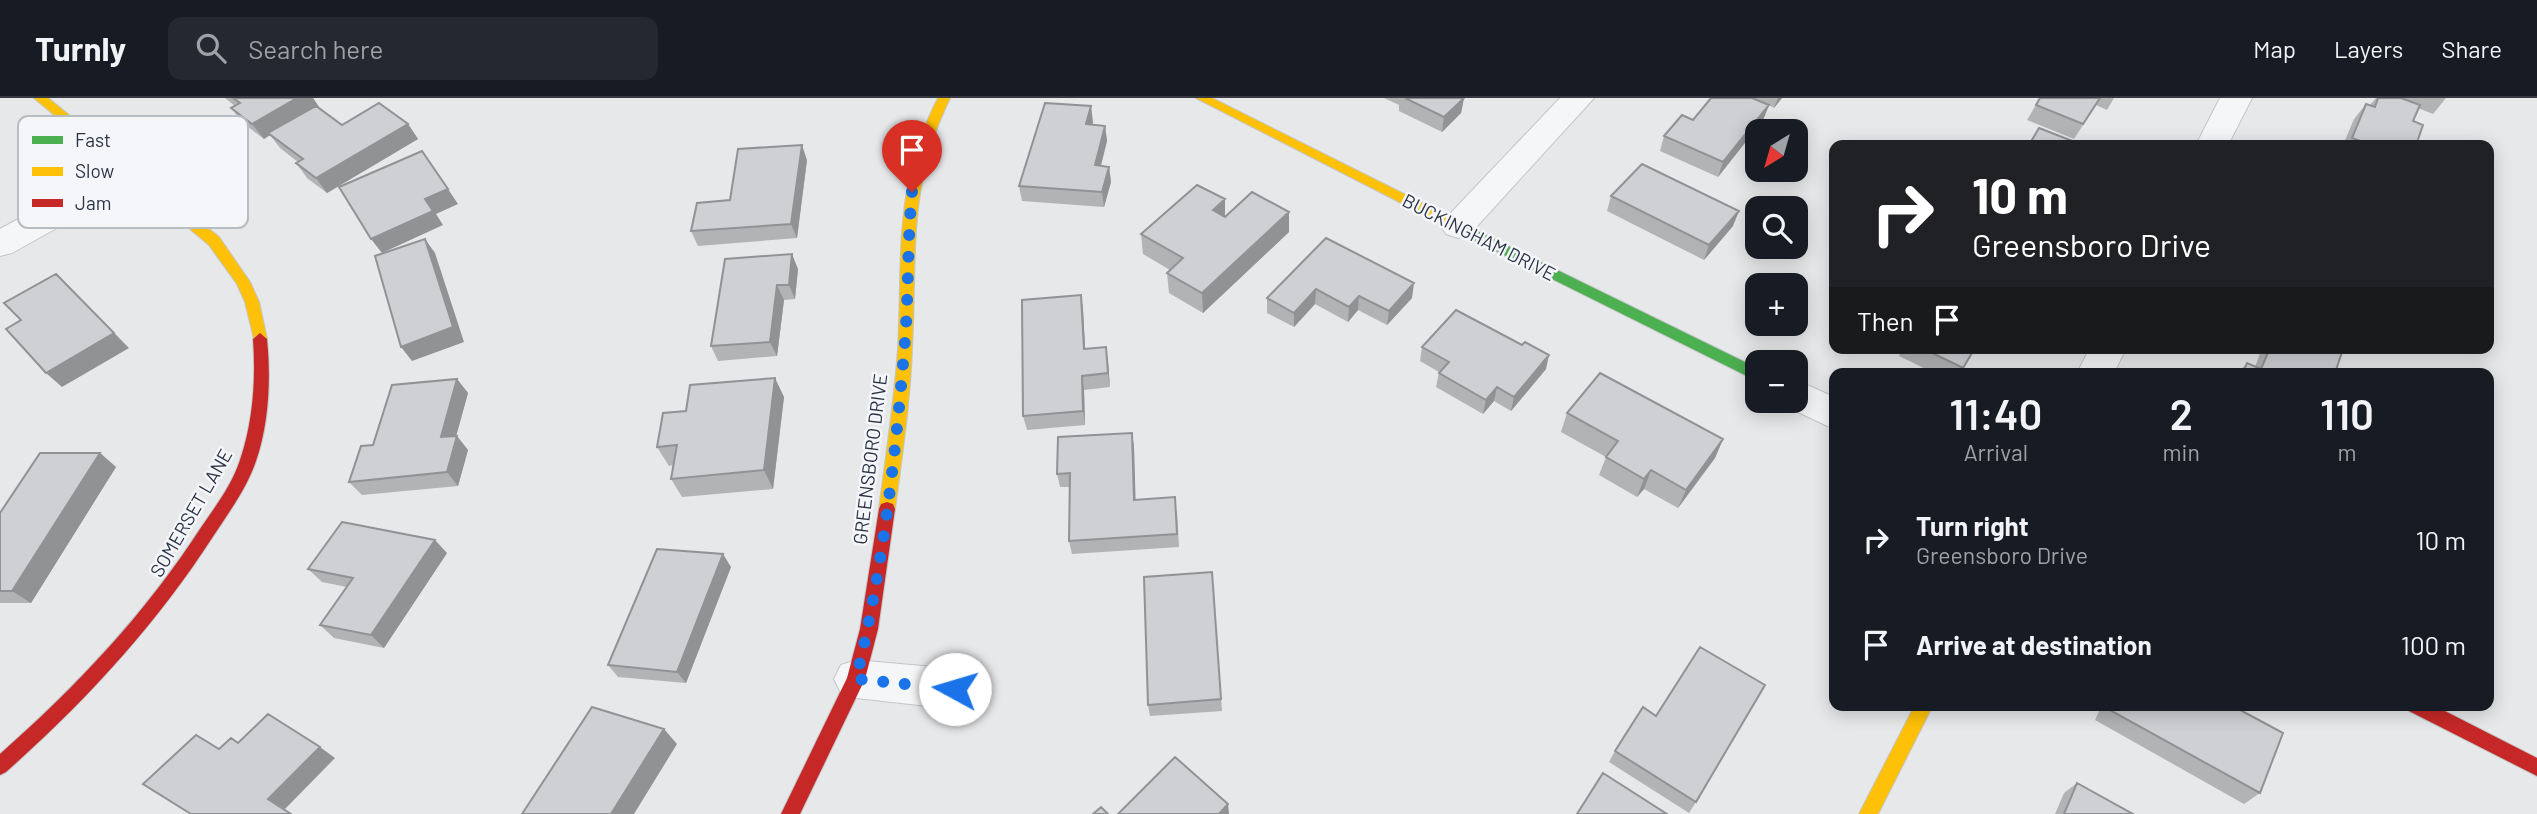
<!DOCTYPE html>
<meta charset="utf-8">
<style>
:root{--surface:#171b24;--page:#242831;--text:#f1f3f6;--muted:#9ea1a6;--line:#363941}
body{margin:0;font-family:Barlow,sans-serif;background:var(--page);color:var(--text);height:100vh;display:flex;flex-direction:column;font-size:26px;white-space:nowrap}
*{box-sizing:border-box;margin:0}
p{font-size:23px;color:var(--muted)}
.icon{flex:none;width:38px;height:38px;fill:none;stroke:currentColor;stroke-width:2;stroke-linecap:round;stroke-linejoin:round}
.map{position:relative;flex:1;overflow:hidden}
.sheet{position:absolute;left:1829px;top:270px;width:665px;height:343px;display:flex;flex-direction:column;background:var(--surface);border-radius:14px;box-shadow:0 4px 18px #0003}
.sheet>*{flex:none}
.guide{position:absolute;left:1829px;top:42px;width:665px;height:214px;border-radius:14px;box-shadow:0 4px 18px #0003;background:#202124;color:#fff;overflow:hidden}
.needle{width:46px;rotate:217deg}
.buttons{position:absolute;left:1745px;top:21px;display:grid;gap:14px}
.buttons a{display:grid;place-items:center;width:63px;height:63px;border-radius:14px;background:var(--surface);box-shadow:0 4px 18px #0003;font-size:35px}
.pin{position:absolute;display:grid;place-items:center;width:60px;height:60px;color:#fff;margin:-72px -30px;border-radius:50% 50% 50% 0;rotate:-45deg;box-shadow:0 0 7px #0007}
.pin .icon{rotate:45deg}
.me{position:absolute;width:77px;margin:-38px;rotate:276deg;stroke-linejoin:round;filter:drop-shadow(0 0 5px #0008)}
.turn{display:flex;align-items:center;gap:24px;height:147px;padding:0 28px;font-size:32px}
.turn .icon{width:91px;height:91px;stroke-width:2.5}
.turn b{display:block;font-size:49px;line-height:60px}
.then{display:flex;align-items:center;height:66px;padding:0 28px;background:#0003;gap:14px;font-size:26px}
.eta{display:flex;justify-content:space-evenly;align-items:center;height:119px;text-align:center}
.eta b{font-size:42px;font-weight:600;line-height:49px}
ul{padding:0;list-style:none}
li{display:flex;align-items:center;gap:21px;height:105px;padding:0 28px}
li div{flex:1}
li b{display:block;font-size:26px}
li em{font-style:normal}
header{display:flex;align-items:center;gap:42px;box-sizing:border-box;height:98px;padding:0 35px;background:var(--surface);border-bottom:2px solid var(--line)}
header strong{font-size:33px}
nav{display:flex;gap:38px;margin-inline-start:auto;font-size:24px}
.search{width:490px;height:63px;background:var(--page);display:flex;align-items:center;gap:18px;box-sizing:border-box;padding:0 24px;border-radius:14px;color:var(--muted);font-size:26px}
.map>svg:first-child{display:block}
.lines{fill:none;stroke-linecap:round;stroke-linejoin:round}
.street-casing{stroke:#c4c6c8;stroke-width:2}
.fast-casing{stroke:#c4c6c8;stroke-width:2}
.slow-casing{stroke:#c4c6c8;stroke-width:2}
.jam-casing{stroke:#c4c6c8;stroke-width:2}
.street{fill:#f5f6f7;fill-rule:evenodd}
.fast{fill:#4caf50;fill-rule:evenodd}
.slow{fill:#ffc107;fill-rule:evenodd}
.jam{fill:#c62828;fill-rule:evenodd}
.wall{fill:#b1b3b5}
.shaded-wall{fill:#909294}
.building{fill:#ced0d3;stroke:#909294;stroke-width:2}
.route{stroke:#1a73e8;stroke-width:12;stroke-dasharray:0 21.6}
.labels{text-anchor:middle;stroke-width:5;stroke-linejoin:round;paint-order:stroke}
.street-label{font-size:19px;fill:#2b3445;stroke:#f4f6f9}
.key{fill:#f4f6f9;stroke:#b8bcc3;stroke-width:2}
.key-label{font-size:19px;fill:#2b3445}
</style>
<header>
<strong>Turnly</strong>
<div class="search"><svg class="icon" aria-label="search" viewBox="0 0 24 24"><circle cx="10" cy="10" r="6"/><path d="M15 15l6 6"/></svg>Search here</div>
<nav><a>Map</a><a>Layers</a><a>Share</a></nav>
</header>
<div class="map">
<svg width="2537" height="716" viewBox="0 0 2537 716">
<rect width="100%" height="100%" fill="#e6e8ea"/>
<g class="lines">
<g class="street-casing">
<path id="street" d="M1560 0H1594L1470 136 1458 140 1446 136 1441 128 1446 120Z
M2220 0H2252L2228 47H2196Z
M131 63 143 66 147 74 143 82 12 155 0 158V131L119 66Z
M2090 250H2126L2114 275H2077Z
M1796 282 1834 299V331L1783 307 1780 303H1796Z
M856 562 955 571 970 577 977 591 970 605 955 611 856 600 841 595 834 581 841 567Z"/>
</g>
<g class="fast-casing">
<path id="fast" d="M1457 123 1757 270V283L1452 131 1450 128Z"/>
</g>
<g class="slow-casing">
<path id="slow" d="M34 0H48L219 139 250 184 259 204 267 241 265 245H255L245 204 237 186 209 147Z
M938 0H950C907 88 917 157 912 251 910 305 902 358 895 411L893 416 887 418 881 416 879 411C886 358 894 305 898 251 903 157 893 88 938 0Z
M1196 0H1212L1462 125 1464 128 1462 131H1452Z
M1915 607H1933L1878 716H1859Z"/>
</g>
<g class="jam-casing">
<path id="jam" d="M260 235 267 241C271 281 269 325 256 363 247 390 229 414 214 437 156 527 86 603 6 674L0 677V656C76 589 145 516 200 431 215 409 232 387 240 362 253 324 256 281 253 241Z
M887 404 893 406 895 411 878 531 865 581 800 716H781L847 580 860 531 879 411 881 406Z
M2406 607H2433L2537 660V678L2409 613Z"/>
</g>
<use href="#street" class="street"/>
<use href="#fast" class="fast"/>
<use href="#slow" class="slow"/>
<use href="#jam" class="jam"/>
</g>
<path class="wall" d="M225 0H313L319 9 318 10 342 27 408 26 418 41 327 95 307 80 296 65 298 64 280 50 270 37 264 41 243 25 231 10 235 8Z
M1384 0H1464L1461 15 1442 34 1399 13V7Z
M1711 0H1782L1774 10 1769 7 1763 22 1718 79 1660 53 1664 38 1693 22Z
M2040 0H2114L2107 12 2096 7 2074 41 2027 22Z
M2376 0H2446L2433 16 2418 10 2413 23 2416 47H2343L2354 21 2366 6 2370 7Z
M1093 24 1092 27 1105 28 1107 43 1101 68 1109 69 1111 84 1104 109 1022 103 1019 88Z
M807 62 797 140 698 148 691 133 730 102Z
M1611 98 1733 128 1704 162 1607 113Z
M1225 118 1289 134 1203 215 1169 195 1167 175 1170 172 1143 156 1141 136Z
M1326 140 1412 200 1387 227 1358 212 1348 224 1315 206 1294 229 1267 215V200Z
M725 161 798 171 795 201 784 202 777 258 718 263 711 248Z
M1081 197 1083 212 1085 251 1108 264 1110 289 1084 292 1085 327 1027 332 1023 318Z
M1422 249 1546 271 1511 313 1494 303 1483 316 1436 289 1439 274 1420 263Z
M1903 250H1975L1960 275H1934L1899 258Z
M2262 250H2340L2335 275H2238L2247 265 2255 269Z
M457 281 468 295 456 338 468 352 458 388 362 397 349 384 373 347Z
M784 299 773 391 682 399 671 381 673 367 669 368 657 349 686 313Z
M1567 315 1723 341 1715 360 1678 410 1644 391 1637 399 1599 377 1606 359 1561 334Z
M1132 335 1134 349 1135 402 1177 413 1179 449 1072 456 1069 443 1070 389H1060L1057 376Z
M100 355 116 369 31 505H0V415Z
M447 455 384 550 334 540 320 527 347 489 322 484 308 471Z
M731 469 686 585 618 579 608 567Z
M1212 474 1222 613 1150 618 1148 607Z
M2102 607H2231L2260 695 2244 706 2095 622Z
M1615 653 1696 704 1689 715 1609 664Z
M2077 685 2133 716H2055L2064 695Z"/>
<path class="shaded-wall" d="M297 0H313L319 9 270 37 268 35 270 37 264 41 252 26Z
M1464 0 1461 15 1442 34 1444 19Z
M1778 0H1782L1774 10Z
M1769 7 1763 22 1718 79 1723 64Z
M1091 8 1093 24 1088 41 1086 26Z
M408 26 418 41 327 95 316 80Z
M1105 28 1107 43 1097 82 1095 67Z
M802 47 807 62 797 140 791 126Z
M1109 69 1111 84 1104 109 1102 94Z
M448 91 458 106 436 116 443 127 382 155 371 141 425 101Z
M1225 101V122L1213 112Z
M1739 113 1733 128 1704 162 1709 147Z
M1289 114V134L1203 215 1202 195Z
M425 141 435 155 464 244 412 263 401 249Z
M792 156 798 171 795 201 789 187Z
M56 176 129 250 62 289 46 275Z
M1414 185 1412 200 1387 227 1389 213Z
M777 187 784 202 777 258 770 244Z
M1316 191 1315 206 1294 229V215Z
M1081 197 1083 212 1086 266 1084 251Z
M1359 198 1358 212 1348 224 1349 209Z
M1106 249 1108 264 1110 289 1108 275Z
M1549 257 1546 271 1511 313 1514 299Z
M1082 278 1084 292 1085 327 1083 313Z
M775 280 784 299 773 391 764 372Z
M457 281 468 295 452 353 441 339Z
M1497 289 1494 303 1483 316 1486 302Z
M1132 335 1134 349 1136 415 1134 402Z
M457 338 468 352 458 388 447 374Z
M1723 341 1715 360 1678 410 1686 392Z
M100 355 116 369 31 505 12 493Z
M1651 372 1644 391 1637 399 1644 381Z
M435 442 447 455 384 550 371 537Z
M723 456 731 469 686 585 677 574Z
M664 631 677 646 634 716H611Z
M320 649 335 660 285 711 268 701Z
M1228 706 1229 716H1219Z"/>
<path class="building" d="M233 0H297L252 26 231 10 240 5Z
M1405 0H1464L1444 19Z
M1711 0H1752L1769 7 1723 64 1664 38 1682 17 1693 22Z
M2040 0H2100L2083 26 2036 7Z
M2378 0H2401L2420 7 2413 23 2423 27 2416 47H2372L2352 40 2366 6 2375 9Z
M379 5 408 26 316 80 296 65 303 61 268 35 316 8 342 27Z
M1045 5 1091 8 1086 26 1105 28 1095 67 1109 69 1102 94 1019 88Z
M2039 30 2075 44 2073 47H2018L2021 44 2029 47Z
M802 47 791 126 691 133 697 105 730 102 738 51Z
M422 53 448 91 425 101 433 113 371 141 339 89Z
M1642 66 1739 113 1709 147 1611 98Z
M1197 87 1225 101 1213 112 1225 119 1252 94 1289 114 1202 195 1167 175 1183 160 1141 136Z
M1326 140 1414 185 1389 213 1359 198 1349 209 1316 191 1294 215 1267 200Z
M425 141 453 229 401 249 375 158Z
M792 156 789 187H777L770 244 711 248 725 161Z
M56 176 114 235 46 275 6 231 21 222 4 205Z
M1081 197 1084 251 1106 249 1108 275 1082 278 1083 313 1023 318 1022 202Z
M1456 212 1522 247 1525 244 1549 257 1514 299 1497 289 1486 302 1439 275 1449 264 1422 249Z
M1922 250H1975L1963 270Z
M2270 250H2340L2343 251 2335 275H2243L2247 265 2261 271Z
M1600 275 1723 341 1686 392 1651 372 1644 381 1606 359 1618 343 1567 315Z
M775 280 764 372 671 381 677 347 657 349 663 315 686 313 690 287Z
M457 281 441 339 457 338 447 374 349 384 361 348 373 347 392 287Z
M1132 335 1134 402 1175 399 1177 436 1069 443 1070 375 1057 376 1058 339Z
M40 355H100L12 493H0V415Z
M342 424 435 442 371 537 320 527 353 480 308 471Z
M657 451 723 456 677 574 608 567Z
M1212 474 1221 601 1148 607 1144 479Z
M1700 549 1765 587 1696 704 1615 653 1643 609 1656 618Z
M2110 607H2231L2283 635 2260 695 2108 611Z
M592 609 664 631 611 716H522Z
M268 616 320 649 268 701 291 716H191L143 686 196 637 219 651 231 640 238 645Z
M1175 659 1228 706 1219 716H1118Z
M1603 675 1667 716H1577Z
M2077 685 2133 716H2064Z
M1101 709 1108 716H1093Z"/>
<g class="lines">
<path class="route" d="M912 94C907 147 909 200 904 254 895 363 882 475 856 581L955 591"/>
</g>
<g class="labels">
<g class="street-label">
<text transform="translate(1479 139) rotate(27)" y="7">BUCKINGHAM DRIVE</text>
<text transform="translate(870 361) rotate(-83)" y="7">GREENSBORO DRIVE</text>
<text transform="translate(191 415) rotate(-60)" y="7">SOMERSET LANE</text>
</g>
</g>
<rect x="18" y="18" width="230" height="112" rx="10" class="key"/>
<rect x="32" y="38" width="31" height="8" fill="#4caf50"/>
<rect x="32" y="69" width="31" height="9" fill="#ffc107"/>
<rect x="32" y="101" width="31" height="8" fill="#c62828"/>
<g class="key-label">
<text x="75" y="49">Fast</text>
<text x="75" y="80">Slow</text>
<text x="75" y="112">Jam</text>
</g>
</svg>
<div class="buttons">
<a><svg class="needle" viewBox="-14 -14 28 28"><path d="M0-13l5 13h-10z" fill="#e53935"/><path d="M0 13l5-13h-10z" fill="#9ea1a6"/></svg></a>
<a><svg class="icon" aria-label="search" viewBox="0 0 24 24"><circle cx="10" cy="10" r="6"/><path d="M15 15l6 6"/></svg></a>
<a>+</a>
<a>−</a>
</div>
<div class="pin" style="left:912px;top:94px;background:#d93025"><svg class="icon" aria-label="arrive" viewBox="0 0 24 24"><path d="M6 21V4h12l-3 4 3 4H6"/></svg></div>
<svg class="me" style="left:955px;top:591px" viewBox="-20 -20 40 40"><circle r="19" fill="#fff"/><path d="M0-13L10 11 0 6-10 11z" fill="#1a73e8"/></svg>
<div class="guide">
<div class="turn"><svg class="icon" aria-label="right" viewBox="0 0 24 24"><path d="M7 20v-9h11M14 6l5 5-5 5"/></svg><div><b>10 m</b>Greensboro Drive</div></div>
<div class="then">Then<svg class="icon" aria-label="arrive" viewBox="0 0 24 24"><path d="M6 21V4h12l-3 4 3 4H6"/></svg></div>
</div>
<section class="sheet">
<div class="eta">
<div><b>11:40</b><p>Arrival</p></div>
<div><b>2</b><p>min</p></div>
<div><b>110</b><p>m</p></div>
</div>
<ul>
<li><svg class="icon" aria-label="right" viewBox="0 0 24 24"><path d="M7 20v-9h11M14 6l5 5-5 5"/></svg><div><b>Turn right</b><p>Greensboro Drive</p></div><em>10 m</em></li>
<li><svg class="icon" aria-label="arrive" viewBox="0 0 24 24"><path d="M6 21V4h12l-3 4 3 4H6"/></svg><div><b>Arrive at destination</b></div><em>100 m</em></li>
</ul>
</section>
</div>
